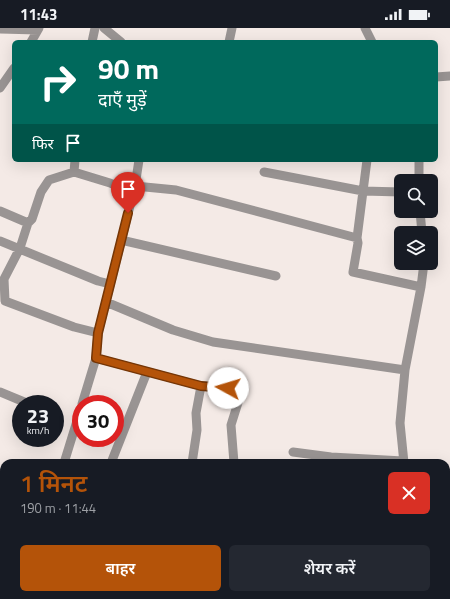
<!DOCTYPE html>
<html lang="hi">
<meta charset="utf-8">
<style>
:root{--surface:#171b24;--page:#242831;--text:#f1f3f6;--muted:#9ea1a6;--accent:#b45309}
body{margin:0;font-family:"Titillium Web","Noto Sans Devanagari",sans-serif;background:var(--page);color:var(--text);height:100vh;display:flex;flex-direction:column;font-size:15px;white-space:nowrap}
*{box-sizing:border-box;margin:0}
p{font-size:13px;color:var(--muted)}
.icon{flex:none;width:22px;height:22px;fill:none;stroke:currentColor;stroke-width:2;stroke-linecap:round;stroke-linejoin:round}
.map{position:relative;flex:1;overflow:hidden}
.panel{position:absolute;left:0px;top:431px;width:450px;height:140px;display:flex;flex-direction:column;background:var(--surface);border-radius:12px 12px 0 0;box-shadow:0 4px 16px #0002}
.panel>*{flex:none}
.guide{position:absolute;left:12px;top:12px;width:426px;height:122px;border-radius:6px;box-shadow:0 4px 16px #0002;background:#00695c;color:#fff;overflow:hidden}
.tools{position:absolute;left:394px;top:146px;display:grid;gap:8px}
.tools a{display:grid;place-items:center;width:44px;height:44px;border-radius:6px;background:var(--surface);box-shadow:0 4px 16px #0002;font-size:20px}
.speed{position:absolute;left:12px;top:367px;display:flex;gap:8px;font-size:20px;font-weight:700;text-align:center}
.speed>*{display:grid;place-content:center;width:52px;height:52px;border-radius:50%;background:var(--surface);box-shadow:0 4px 16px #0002;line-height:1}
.speed small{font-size:10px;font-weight:400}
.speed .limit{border:6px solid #d22;background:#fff;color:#111}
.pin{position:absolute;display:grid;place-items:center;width:34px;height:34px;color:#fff;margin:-41px -17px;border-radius:50% 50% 50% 0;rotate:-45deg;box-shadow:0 0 4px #0007}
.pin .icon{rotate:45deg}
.me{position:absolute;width:44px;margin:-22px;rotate:276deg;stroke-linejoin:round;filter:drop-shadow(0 0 3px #0008)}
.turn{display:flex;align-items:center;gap:14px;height:84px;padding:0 20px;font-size:18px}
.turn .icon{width:52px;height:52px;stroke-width:2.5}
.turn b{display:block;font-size:28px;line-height:34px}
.then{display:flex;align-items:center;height:38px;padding:0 20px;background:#0003;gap:8px;font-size:15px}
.round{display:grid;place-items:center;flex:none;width:42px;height:42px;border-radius:6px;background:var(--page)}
.headline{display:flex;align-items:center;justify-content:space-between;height:68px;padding:0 20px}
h1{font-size:24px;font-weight:600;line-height:30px;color:var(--accent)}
.button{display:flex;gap:8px;margin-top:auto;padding:8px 20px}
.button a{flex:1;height:46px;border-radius:6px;background:var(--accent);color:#fff;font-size:16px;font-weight:600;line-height:46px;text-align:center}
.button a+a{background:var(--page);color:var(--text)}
.status{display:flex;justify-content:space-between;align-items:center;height:28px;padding:0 20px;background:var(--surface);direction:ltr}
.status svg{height:11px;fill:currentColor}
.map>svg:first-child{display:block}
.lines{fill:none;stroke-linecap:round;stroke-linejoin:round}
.minor{stroke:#999493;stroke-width:9}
.route-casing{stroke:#753606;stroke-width:10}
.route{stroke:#b45309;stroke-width:7}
</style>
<div class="status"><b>11:43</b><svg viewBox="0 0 49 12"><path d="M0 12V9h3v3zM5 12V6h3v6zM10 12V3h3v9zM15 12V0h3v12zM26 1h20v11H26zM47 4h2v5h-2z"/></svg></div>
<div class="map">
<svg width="450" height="571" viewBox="0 0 450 571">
<rect width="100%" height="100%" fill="#f4eae6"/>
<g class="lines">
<path class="minor" d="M104 0 121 14
M365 0 372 14
M0 1 38 2
M31 14 39 0
M92 14 95 0
M229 14 232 0
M436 49 450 48
M0 60 14 40
M367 132 357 210 358 215 353 244 421 259
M74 144 75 132
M264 144 363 163 401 164
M419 153V132
M0 183 28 195
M420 183 422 205
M121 212 276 248
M0 213 98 253 110 256
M106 274 173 302 213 314 405 342
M98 305 74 299 5 273 4 251 20 220 28 195 32 191 41 164 49 152 74 144 110 155 121 160 135 158 176 162 357 210
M96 330 201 358 242 362 231 397 234 435
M0 364 29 376
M82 376 96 330 98 305 135 158 139 132
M293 424 331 429 403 433
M64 435 81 380
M111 435 147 344
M192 435 197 402 196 385 201 358
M404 435 400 395 405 342 421 259 424 235
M446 550 450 551
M0 554 4 555
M55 567 73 571
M27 571 28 567
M121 571 122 567
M172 571 173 567
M228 571V567
M415 571V567"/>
</g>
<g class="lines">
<g class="route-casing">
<path id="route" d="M128 185 98 305 96 330 201 358 228 360"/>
</g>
<use href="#route" class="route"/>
</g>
</svg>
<div class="tools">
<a><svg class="icon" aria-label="search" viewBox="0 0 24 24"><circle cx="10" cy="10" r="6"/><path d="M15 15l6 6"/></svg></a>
<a><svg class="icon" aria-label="layers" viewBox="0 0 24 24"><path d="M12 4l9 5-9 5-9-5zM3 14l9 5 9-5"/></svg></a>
</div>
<div class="speed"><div>23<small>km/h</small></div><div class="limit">30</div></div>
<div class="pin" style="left:128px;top:185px;background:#d93025"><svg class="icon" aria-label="arrive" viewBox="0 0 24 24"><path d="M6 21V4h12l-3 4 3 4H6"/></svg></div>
<svg class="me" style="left:228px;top:360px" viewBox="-20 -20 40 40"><circle r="19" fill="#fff"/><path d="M0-13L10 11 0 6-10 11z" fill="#b45309"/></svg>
<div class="guide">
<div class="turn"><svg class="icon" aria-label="right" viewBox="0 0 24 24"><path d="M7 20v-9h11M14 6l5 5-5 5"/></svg><div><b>90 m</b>दाएँ मुड़ें</div></div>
<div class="then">फिर<svg class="icon" aria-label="arrive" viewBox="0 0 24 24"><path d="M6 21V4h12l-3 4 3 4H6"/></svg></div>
</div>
<section class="panel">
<div class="headline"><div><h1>1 मिनट</h1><p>190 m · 11:44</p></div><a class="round" style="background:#d93025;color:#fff"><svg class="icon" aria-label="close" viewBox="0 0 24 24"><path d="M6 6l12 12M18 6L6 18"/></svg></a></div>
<div class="button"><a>बाहर</a><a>शेयर करें</a></div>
</section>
</div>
